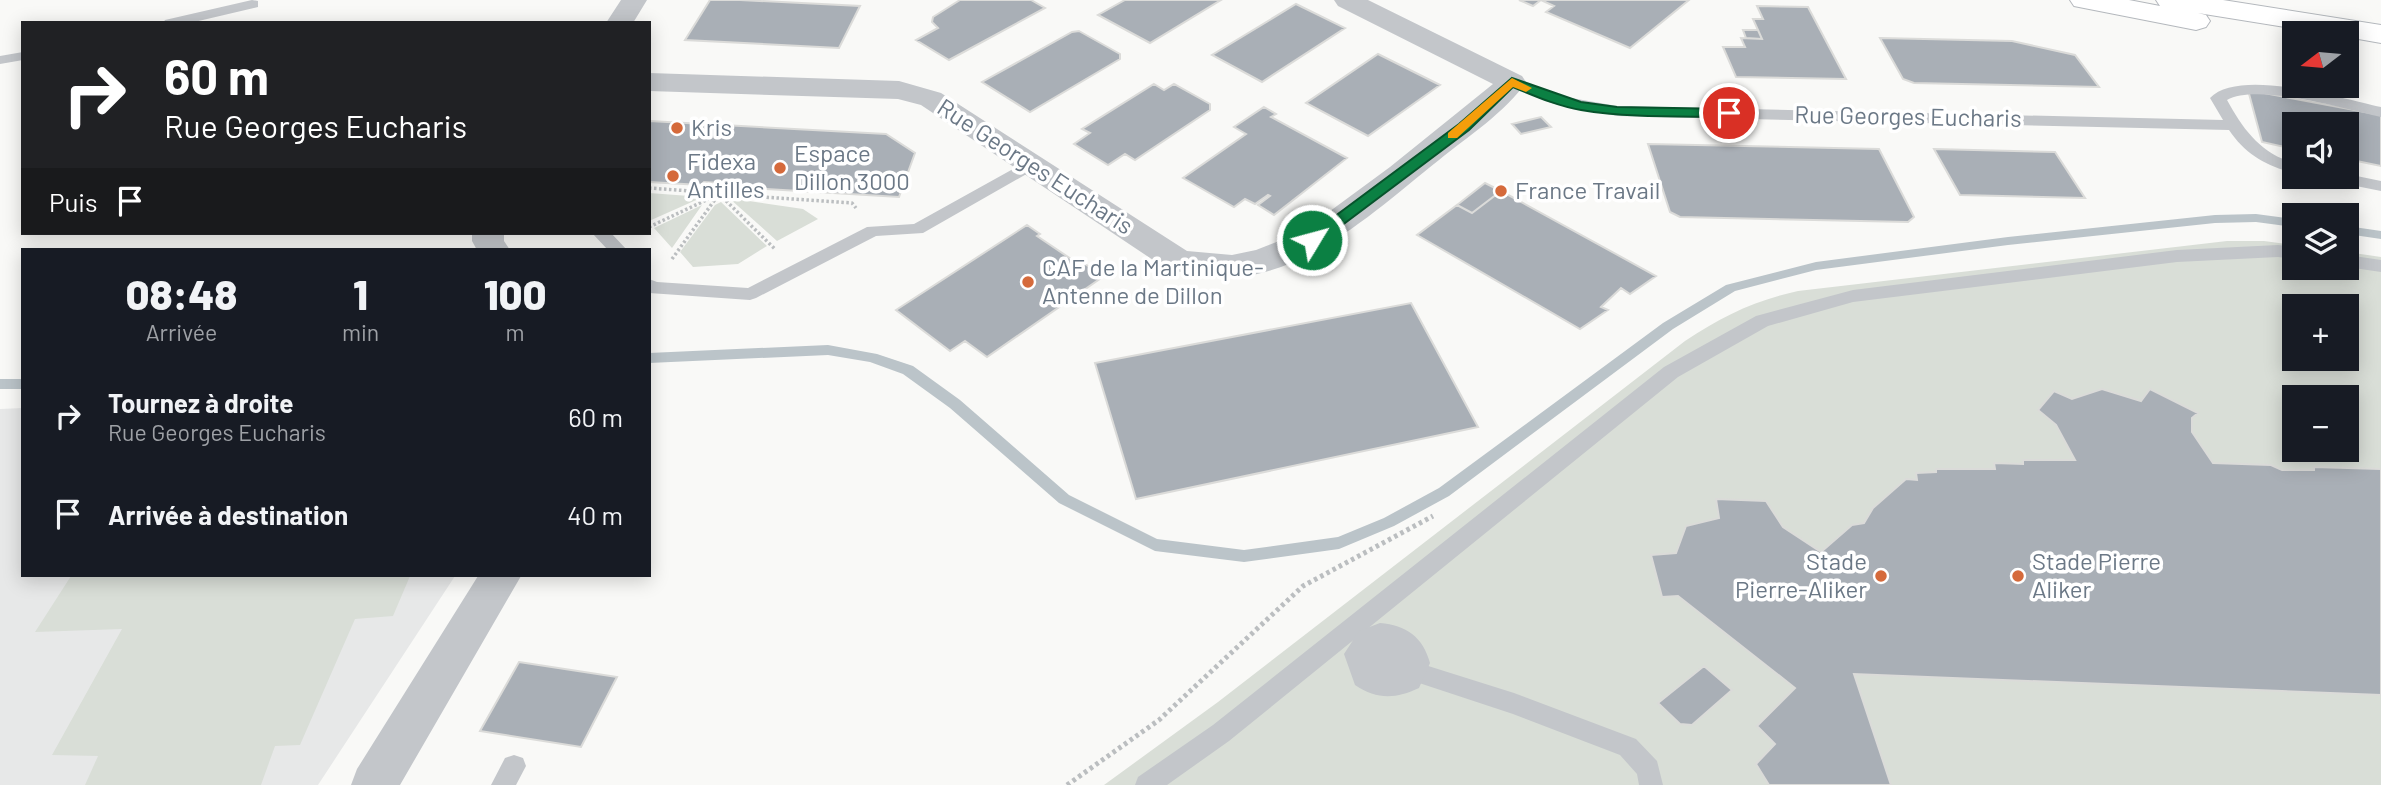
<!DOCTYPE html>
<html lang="fr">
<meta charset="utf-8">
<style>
:root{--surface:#171b24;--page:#20242c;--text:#f1f3f6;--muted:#9ea1a6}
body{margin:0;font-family:Barlow,sans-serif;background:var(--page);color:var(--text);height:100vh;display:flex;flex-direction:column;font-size:26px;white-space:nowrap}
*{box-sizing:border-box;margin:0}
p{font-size:23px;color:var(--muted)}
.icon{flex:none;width:38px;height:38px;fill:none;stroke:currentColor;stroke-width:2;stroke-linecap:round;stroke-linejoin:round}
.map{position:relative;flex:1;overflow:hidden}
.drawer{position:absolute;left:21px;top:248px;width:630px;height:329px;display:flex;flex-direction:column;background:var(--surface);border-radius:0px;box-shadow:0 4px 18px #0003}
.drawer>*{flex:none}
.hud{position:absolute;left:21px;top:21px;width:630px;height:214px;border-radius:0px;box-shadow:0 4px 18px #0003;background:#202124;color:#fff;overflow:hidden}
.needle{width:46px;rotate:254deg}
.buttons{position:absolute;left:2282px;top:21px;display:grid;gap:14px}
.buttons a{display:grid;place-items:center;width:77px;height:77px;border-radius:0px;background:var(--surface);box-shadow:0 4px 18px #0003;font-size:35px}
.pin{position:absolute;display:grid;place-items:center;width:60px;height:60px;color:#fff;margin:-30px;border:4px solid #fff;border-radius:50%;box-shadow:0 2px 7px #0007}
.me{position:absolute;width:77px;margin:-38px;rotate:53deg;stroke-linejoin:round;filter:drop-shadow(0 0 5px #0008)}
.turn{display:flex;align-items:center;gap:24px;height:147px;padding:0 28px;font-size:32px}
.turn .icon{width:91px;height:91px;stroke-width:2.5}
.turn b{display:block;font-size:49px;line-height:60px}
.then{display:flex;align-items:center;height:66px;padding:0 28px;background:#0003;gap:14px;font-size:26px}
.eta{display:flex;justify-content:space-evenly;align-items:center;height:119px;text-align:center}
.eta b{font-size:42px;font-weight:800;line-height:49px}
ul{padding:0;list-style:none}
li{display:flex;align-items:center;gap:21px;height:98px;padding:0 28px}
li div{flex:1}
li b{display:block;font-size:26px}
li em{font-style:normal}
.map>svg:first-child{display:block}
.built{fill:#e7e8e8}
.green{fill:#d9ded7;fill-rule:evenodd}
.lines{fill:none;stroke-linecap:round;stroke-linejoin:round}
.stream{fill:#bbc4c9;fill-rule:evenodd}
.building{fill:#a9afb6;stroke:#dbdbd9;stroke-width:2}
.primary-casing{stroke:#b4b8bd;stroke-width:2}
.path-far1{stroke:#bbbec0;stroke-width:3.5;stroke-dasharray:2.5 2.5;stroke-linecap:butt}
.path{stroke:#bbbec0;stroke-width:5;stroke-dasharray:3.5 3.5;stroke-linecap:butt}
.service{fill:#c3c6ca;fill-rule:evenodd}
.minor{fill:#c3c6ca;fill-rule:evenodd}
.primary{fill:#fff;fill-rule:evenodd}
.route{fill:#0b8043;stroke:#07532c;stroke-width:2}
.slow{fill:#f59e0b}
.poi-dot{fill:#d56a3b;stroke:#fff;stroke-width:2.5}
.labels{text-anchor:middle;stroke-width:7;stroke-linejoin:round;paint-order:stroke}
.street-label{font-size:24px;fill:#6b7886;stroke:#fff}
.poi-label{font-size:24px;fill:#6b7886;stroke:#fff;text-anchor:start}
</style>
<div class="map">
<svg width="2381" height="785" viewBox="0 0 2381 785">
<rect width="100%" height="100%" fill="#f9f9f7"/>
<path class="built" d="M23 408V576H455L318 785H0V409Z"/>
<path class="green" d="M649 193 703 197 649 221Z
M729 198 803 209 818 219 777 241Z
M721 202 767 246 738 264 693 267 680 252 715 205Z
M702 205 672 248 654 228Z
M2227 241H2264L2294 245V268H2347V252L2381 257V785H1104L1218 702 1685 341C1723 316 1753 301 1798 291ZM2294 306H2347V359H2294ZM2294 397H2347V450H2294Z
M71 576H410L393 616 355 619 300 745 275 746 261 785H85L98 756 52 755 122 629 35 632Z"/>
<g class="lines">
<path class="stream" d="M2256 214 2294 219V227L2256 222 2215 223 2008 245 1816 270 1735 291 1673 329 1449 496 1394 526 1339 549 1244 562 1155 551 1059 503 950 408 903 374 870 362 828 355 649 363V353L828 345 877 354 913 366 960 400 1069 495 1157 539 1244 550 1338 537 1384 518 1439 488 1663 323 1726 285 1816 262 2008 237 2215 215Z
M2347 226 2381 231V239L2347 234Z
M0 379H23V389H0Z"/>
</g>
<path class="building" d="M710 0H740L860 6 839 48 685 40Z
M960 0H1031L1045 8 949 60 916 40 938 28 932 22 933 17Z
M1125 0H1221L1150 43 1098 15Z
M1519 0H1689L1630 48 1546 12 1554 6 1541 0 1533 6Z
M1296 4 1345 28 1262 82 1212 55Z
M1757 6 1808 7 1846 79 1736 77 1723 47H1745L1741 38 1762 39 1753 19H1763Z
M1743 30H1758L1762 39 1746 38Z
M1079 31 1120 54V59L1030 112 982 82 1072 32Z
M1880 38 2012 41 2075 55 2099 87 1914 83 1903 79Z
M1378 54 1440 85 1368 136 1306 103Z
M1154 84 1164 90 1174 84 1210 104V110L1135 160 1125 154 1108 165 1074 144 1090 133 1082 129Z
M2248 90 2381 115V166L2347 159V124H2294V149L2262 142Z
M1264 107 1276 114 1271 117 1347 158 1274 215 1258 205 1270 196 1268 195 1255 204 1245 199 1234 207 1183 178 1246 134 1234 127Z
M1541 117 1551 127 1521 134 1512 124Z
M649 121 886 134 915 153 899 197 731 187 733 184 704 182 701 185 649 182Z
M1648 144 1879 149 1914 217 1908 222 1680 217 1670 212Z
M1934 149 2055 152 2085 198 1960 195Z
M1485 183 1501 191 1472 213 1457 205Z
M1501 191 1656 276 1630 294 1621 288 1601 307 1608 310 1580 329 1417 235 1457 205 1472 213Z
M1027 225 1040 234 1037 236 1077 263 1080 261 1104 276 987 357 965 341 950 351 896 310Z
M1411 303 1478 427 1136 499 1095 363Z
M2102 389 2141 401 2150 389 2198 413 2192 418V432L2213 463 2271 465 2282 470H2314V467L2381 469V695L1854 674 1891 785H1769L1756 764 1775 744 1757 726 1795 688 1678 596 1662 597 1651 555 1676 553 1686 526 1719 518 1716 499 1766 501 1783 527 1821 552 1852 525 1864 523 1873 508 1906 479 1917 480 1916 473 1936 472V469H1995L1994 463 2023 464V460H2075L2056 425 2038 410 2054 391 2072 399Z
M519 662 617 677 581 747 480 731Z
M1704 666 1732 690 1692 725 1680 724 1658 703Z"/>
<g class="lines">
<g class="primary-casing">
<path id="primary" d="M2070 0H2129L2160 6 2156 0H2223L2381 25V43L2347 37V33H2323L2198 13 2206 15 2210 21 2206 27 2196 30 2084 8 2074 6Z"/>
</g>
<path class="path-far1" d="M649 188 718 193
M649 227 719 194 852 203 856 208
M672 259 719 194 775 249"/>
<path class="path" d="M1067 785 1159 720 1303 586 1433 516"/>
<path class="service" d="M252 0 258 1V7L190 23H163L165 20Z
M23 52V60L0 64V56Z
M1512 77 1560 96 1617 106 2223 120 2210 98C2239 67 2344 99 2381 107V117C2345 109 2258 83 2227 100 2243 129 2260 153 2294 163V173C2266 166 2245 154 2229 130L1617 116 1551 103 1507 85 1504 82 1507 79Z
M1031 159 1039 164 1037 168 923 233 876 236 756 298 750 300 649 293V279L657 282 748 288 867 227 914 224Z
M2347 174 2381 181V191L2331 181 2329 177H2347Z
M592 233H611L627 250H608Z
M2278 245 2294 247V259L2278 257 2177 262 1853 302 1768 326 1678 377 1229 741 1167 785H1135L1138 777 1213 725 1664 367 1756 316 1853 290 2177 250Z
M2347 255 2381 260V272L2347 267Z
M1406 659 1514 693 1636 739 1657 761 1663 785H1639L1637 774 1620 755 1513 714 1398 676 1395 669 1398 662Z
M514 755 523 758 526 766 516 785H491L505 758Z"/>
<path class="minor" d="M621 0H647L633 23H606Z
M1334 0H1368L1522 76 1526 82C1507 111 1466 138 1439 160 1377 209 1307 277 1223 278 1203 278 1184 273 1165 268L921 105 898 99 649 91V73L899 81 941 93 1187 251 1232 255 1256 250 1287 238 1322 217 1390 167 1493 84 1338 6Z
M472 233H504V241L510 250H477L472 241Z
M478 576H521L400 785H351L357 769Z
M1380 623C1406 625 1423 637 1430 663L1419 688C1396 699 1377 700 1355 685L1344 654 1359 631Z"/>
<use href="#primary" class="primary"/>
</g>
<path class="route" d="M1512 78 1581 102 1617 107 1729 109 1735 113 1729 117C1680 116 1629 118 1581 110 1557 106 1535 96 1513 87L1469 130 1317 244H1307V237L1459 124Z"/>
<path class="slow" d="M1512 78 1532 88 1526 92 1513 87 1457 138H1448V133Z"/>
<g class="poi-dot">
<circle cx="677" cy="128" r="7"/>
<circle cx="780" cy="168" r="7"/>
<circle cx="673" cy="176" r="7"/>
<circle cx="1501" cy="191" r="7"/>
<circle cx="1028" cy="282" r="7"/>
<circle cx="1881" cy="576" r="7"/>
<circle cx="2018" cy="576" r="7"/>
</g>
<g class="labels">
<g class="street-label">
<text transform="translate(1908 117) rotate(1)" y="8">Rue Georges Eucharis</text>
<text transform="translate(1035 167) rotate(33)" y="8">Rue Georges Eucharis</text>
</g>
<g class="poi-label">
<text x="691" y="136">Kris</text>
<text x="794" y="162">Espace<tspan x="794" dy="28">Dillon 3000</tspan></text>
<text x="687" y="170">Fidexa<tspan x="687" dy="28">Antilles</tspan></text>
<text x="1515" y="199">France Travail</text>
<text x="1042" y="276">CAF de la Martinique-<tspan x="1042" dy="28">Antenne de Dillon</tspan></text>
<text x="1867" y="570" text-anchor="end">Stade<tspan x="1867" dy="28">Pierre-Aliker</tspan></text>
<text x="2032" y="570">Stade Pierre<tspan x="2032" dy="28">Aliker</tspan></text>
</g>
</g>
</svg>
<div class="buttons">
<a><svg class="needle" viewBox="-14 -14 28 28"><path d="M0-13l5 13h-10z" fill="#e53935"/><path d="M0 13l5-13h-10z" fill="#9ea1a6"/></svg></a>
<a><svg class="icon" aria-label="sound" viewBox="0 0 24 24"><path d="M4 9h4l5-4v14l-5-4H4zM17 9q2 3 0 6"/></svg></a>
<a><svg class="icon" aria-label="layers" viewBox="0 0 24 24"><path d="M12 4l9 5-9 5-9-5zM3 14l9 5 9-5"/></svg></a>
<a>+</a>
<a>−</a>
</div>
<div class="pin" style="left:1729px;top:113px;background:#d93025"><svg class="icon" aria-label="arrive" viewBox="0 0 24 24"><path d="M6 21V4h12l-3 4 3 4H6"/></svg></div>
<svg class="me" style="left:1312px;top:240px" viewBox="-20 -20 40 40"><circle r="17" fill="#0b8043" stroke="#fff" stroke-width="3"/><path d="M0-11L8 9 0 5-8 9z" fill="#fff"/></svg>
<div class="hud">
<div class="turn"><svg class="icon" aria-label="right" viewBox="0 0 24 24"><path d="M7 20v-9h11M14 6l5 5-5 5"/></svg><div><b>60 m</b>Rue Georges Eucharis</div></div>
<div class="then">Puis<svg class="icon" aria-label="arrive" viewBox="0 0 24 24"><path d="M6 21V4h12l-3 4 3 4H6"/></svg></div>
</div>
<section class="drawer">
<div class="eta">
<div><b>08:48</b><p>Arrivée</p></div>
<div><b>1</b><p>min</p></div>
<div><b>100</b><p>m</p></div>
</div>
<ul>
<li><svg class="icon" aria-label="right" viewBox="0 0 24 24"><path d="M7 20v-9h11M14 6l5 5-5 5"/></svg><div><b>Tournez à droite</b><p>Rue Georges Eucharis</p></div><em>60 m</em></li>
<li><svg class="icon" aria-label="arrive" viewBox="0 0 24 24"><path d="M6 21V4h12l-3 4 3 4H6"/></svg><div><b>Arrivée à destination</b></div><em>40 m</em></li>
</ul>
</section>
</div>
